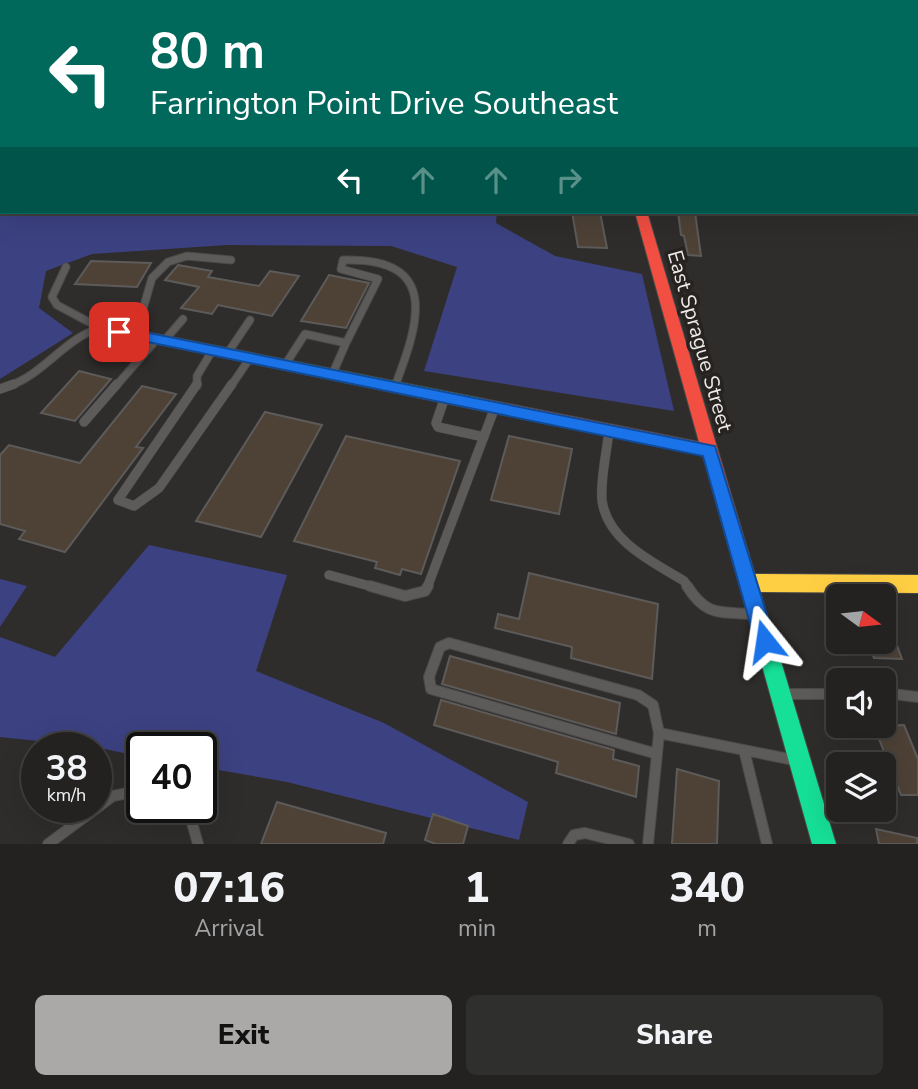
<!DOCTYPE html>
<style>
:root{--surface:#232220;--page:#2f2f2d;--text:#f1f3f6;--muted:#a3a4a5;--line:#403f3e;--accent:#aba9a7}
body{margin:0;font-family:"Nunito Sans",sans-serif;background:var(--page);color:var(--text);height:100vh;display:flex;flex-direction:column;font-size:26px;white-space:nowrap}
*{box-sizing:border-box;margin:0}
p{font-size:23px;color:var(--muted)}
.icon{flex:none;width:38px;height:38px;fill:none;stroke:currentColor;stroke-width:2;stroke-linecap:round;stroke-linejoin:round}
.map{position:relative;height:844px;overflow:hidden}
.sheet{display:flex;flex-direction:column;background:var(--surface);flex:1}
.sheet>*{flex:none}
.guide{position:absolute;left:0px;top:0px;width:919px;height:214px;box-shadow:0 7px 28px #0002,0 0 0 2px var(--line);background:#00695c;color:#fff;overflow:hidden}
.needle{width:46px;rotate:105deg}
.fabs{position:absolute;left:826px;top:584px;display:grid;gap:14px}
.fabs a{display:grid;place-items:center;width:70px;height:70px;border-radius:10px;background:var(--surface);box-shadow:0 7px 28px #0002,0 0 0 2px var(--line);font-size:35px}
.speed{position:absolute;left:21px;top:732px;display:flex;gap:14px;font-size:35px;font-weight:700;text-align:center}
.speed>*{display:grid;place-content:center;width:91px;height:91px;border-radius:50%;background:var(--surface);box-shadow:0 7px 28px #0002,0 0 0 2px var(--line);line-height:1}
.speed small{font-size:18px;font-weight:400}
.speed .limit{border:4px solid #111;border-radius:10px;background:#fff;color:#111}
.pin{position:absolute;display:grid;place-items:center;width:60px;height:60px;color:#fff;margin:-30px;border-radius:14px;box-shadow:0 4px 10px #0006}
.me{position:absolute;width:77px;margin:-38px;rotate:345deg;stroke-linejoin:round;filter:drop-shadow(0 0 5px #0008)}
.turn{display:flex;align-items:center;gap:24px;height:147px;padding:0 35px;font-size:32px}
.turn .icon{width:91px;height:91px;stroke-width:2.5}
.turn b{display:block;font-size:49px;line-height:60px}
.lanes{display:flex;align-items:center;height:66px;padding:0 35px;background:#0003;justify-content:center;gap:35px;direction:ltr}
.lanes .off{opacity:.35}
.eta{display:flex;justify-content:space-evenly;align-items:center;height:119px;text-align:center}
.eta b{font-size:42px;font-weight:800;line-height:49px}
.action{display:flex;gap:14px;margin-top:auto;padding:14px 35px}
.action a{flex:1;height:80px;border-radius:10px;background:var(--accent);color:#111;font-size:28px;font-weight:800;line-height:80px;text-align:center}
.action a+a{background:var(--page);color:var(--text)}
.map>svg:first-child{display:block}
.green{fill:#3c4182}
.building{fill:#4e4237;stroke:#5d5b5a;stroke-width:2}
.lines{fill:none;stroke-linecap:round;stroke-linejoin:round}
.lane-far2-casing{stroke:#4a4948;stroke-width:9}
.lane-far1-casing{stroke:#4a4948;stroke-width:10}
.lane-casing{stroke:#4a4948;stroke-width:12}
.street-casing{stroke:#4a4948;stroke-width:2}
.fast-casing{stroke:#4a4948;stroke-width:2}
.slow-casing{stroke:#4a4948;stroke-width:2}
.jam-casing{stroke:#4a4948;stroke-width:2}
.lane-far2{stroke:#5d5b5a;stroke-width:7}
.lane-far1{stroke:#5d5b5a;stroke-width:9}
.lane{stroke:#5d5b5a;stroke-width:10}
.street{fill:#5d5b5a;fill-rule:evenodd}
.fast{fill:#16e098;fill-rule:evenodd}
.slow{fill:#ffcf43;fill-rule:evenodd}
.jam{fill:#f24e42;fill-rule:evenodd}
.route{fill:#1a73e8;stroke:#114b97;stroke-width:2}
.labels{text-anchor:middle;stroke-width:7;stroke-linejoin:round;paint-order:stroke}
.street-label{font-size:21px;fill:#eeecea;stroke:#262320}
</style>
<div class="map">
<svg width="918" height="844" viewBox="0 0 918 844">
<rect width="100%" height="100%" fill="#2f2d2b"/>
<path class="green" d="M0 0H374L2 2V212H497L496 223 555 256 642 274 674 411 424 371 457 267 391 246 227 245 92 254 46 271 39 308 73 333 0 379Z
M149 545 287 575 256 671 384 723 528 802 519 840 287 782 201 767V747H142V757L96 747 0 737V637L55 657Z
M0 579 27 586 0 627Z"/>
<path class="building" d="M572 212H600L607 248 578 247Z
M678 212H695L701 256 688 255 684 236 681 235Z
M91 261 151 263 137 287 75 284Z
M178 265 212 271 208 277 259 286 270 271 299 276 272 316 218 305 212 314 181 308 199 287 165 280Z
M329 275 369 283 346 328 301 321Z
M79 371 111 379 75 421 41 413Z
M142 386 176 394 136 447 143 448 65 552 19 539 25 531 0 524V455L9 445 80 463Z
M265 412 322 425 261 537 196 521Z
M346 436 460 461 421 574 402 569 400 575 375 568 377 562 294 541Z
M509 436 572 449 559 514 491 500Z
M529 573 658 604 652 679 571 658 572 647 495 628 498 614 519 619Z
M885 613 902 659 874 658 868 642H884Z
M450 656 620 703 616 734 442 684Z
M441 700 614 750 613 759 639 766 636 797 556 773 558 762 434 725Z
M904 725 918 759V795H901L874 726Z
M677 769 719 781 717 844H672Z
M277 802 386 833 383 844H261Z
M433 814 468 826 463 844H436L425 840Z
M876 829 917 838V844H879Z"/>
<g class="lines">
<g class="lane-far2-casing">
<path id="lane-far2" d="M66 267 52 297 57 305 100 328
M119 332 143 309 152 278 168 262 187 256 231 260
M164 341 183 319
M346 343 378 279 341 269 343 260C441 257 419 323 395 386
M227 354 250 320
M285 365 305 334 346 343 332 375
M9 386C44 374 65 338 100 328
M116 386 156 340
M197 386V376L212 351
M231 386 250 358"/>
</g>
<g class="lane-far1-casing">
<path id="lane-far1" d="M197 384 118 500 134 506 159 488 232 384
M394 387 395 384
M0 389 14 384
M445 397 436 423 438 427 484 437
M84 422 117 384
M609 430C607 452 600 479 602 500 607 541 653 562 684 581L689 588
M329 575 377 588
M427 588 495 407"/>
</g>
<g class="lane-casing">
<path id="lane" d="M370 586 405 596 425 591 428 586
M687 586C706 616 719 612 751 614
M449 643 638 695 653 705 659 733 657 754 431 689 429 677 440 647Z
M884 693 918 697
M785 694H838
M659 733 794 760
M744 750 767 844
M183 807 189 812 198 844
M48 844 113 796 142 790
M568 844 574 835 585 833 629 844
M648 844 657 754"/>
</g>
<g class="street-casing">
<path id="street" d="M380 0H389L378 2Z
M548 0H571L545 2Z
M917 2H918V6H917Z
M917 143H918V149H917Z"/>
</g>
<g class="fast-casing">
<path id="fast" d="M100 323 479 398 487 404 479 410 95 331 93 328 95 325Z
M740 547 747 549 749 555 836 844H812L731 555 733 549Z"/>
</g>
<g class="slow-casing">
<path id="slow" d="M917 166H918V172H917Z
M749 574 918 575V593L749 592 742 589 740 583 742 577Z"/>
</g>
<g class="jam-casing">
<path id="jam" d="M533 0H541L543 2H535Z
M664 0H673L675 2H666Z
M635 212H647L749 555 747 561 740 563 733 561 731 555 703 455 479 410 471 404 479 398 699 442Z"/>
</g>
<use href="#lane-far2" class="lane-far2"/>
<use href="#lane-far1" class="lane-far1"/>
<use href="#lane" class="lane"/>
<use href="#street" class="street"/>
<use href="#fast" class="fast"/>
<use href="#slow" class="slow"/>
<use href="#jam" class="jam"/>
</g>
<path class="route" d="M119 327 715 446 775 641 772 648 765 651 758 648 755 641 703 456 114 335 112 332Z"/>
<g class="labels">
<g class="street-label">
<text transform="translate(700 341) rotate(74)" y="7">East Sprague Street</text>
</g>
</g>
</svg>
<div class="fabs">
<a><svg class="needle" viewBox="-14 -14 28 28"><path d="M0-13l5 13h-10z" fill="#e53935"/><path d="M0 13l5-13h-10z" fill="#a3a4a5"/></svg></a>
<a><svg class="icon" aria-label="sound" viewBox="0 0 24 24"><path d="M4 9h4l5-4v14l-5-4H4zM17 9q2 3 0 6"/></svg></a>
<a><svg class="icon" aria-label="layers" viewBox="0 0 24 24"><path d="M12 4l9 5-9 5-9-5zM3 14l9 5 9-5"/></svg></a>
</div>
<div class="speed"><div>38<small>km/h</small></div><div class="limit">40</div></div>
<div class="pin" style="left:119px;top:332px;background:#d93025"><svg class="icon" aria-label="arrive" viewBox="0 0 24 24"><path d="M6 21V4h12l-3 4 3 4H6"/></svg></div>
<svg class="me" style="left:765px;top:641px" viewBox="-20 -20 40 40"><path d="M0-17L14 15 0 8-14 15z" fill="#1a73e8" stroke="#fff" stroke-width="4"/></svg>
<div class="guide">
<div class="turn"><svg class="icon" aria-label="left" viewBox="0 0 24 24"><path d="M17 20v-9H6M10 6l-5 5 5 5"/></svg><div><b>80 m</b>Farrington Point Drive Southeast</div></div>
<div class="lanes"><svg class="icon" aria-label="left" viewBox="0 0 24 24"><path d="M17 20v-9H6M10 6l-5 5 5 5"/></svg><svg class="icon off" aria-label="ahead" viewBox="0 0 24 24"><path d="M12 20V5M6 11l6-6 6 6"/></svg><svg class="icon off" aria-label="ahead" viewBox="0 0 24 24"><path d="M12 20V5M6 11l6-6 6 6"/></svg><svg class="icon off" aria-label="right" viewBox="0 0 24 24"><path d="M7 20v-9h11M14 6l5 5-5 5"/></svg></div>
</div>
</div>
<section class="sheet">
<div class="eta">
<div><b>07:16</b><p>Arrival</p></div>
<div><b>1</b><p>min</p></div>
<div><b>340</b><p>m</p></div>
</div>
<div class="action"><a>Exit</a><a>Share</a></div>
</section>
